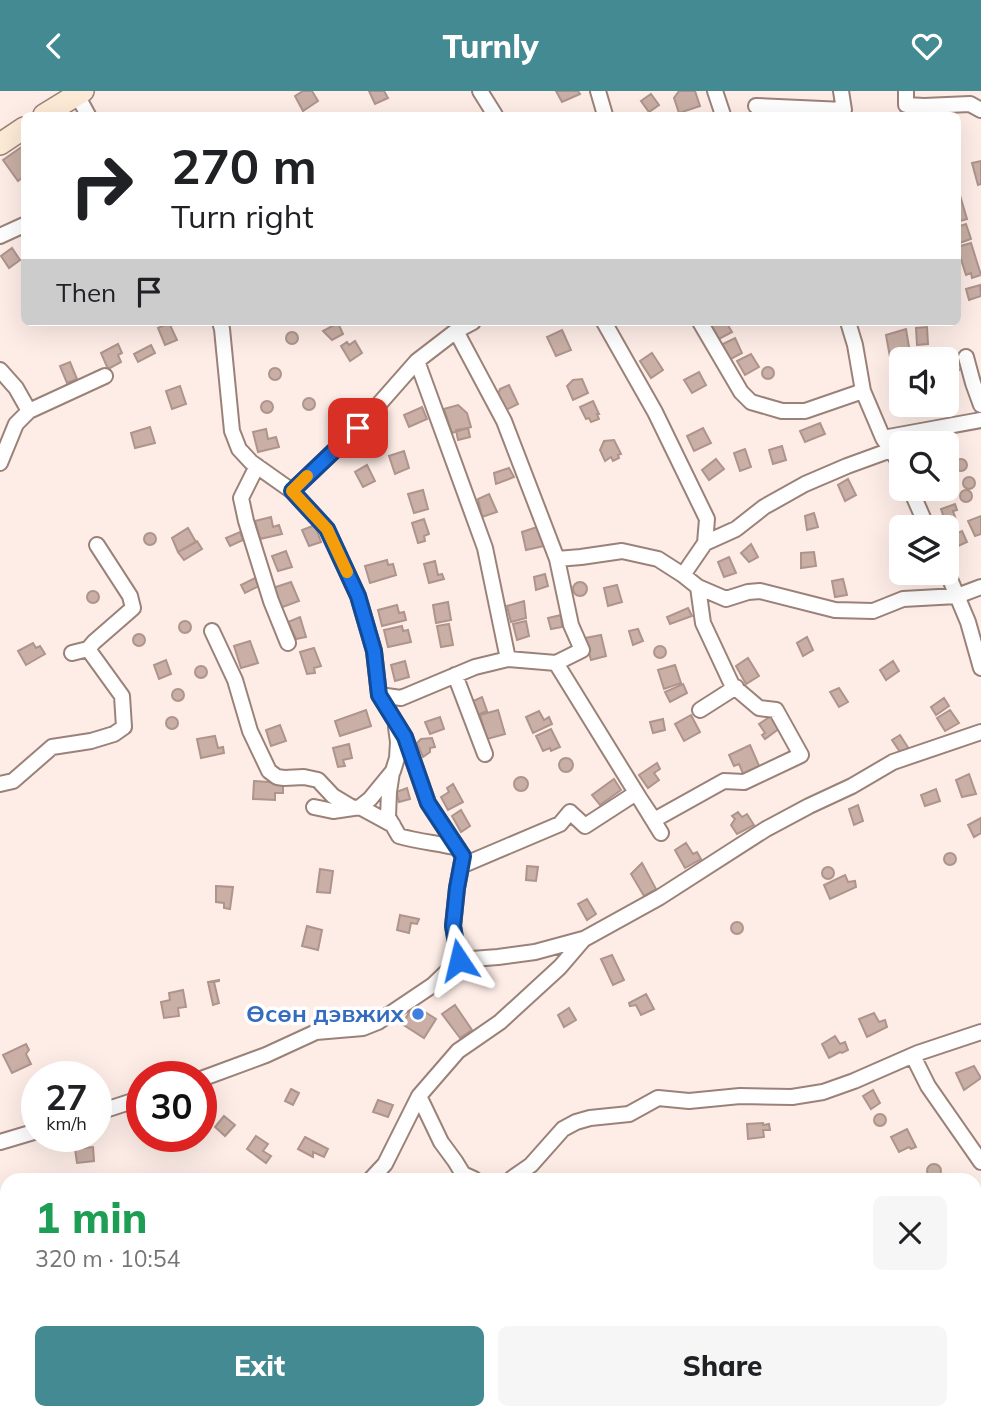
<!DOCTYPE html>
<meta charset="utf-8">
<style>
:root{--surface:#fff;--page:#f6f6f6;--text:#202124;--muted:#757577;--accent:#448a93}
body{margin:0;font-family:Mulish,sans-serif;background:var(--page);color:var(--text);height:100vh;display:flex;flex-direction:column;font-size:26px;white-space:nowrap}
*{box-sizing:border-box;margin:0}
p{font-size:23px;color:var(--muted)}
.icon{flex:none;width:38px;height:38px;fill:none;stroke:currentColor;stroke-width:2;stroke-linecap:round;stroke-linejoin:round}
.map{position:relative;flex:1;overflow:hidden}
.sheet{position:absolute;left:0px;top:1082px;width:982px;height:247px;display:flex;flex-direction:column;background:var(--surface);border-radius:21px 21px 0 0;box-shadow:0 7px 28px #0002}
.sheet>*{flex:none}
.banner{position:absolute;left:21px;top:21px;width:940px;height:214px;border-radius:10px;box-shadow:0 7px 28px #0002;background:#fff;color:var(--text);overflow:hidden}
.tools{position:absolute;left:889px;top:256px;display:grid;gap:14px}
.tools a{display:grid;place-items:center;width:70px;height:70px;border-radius:10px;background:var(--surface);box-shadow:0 7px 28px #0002;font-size:35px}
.speed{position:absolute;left:21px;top:970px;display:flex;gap:14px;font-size:35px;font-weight:700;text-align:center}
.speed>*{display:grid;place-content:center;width:91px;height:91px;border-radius:50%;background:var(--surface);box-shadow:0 7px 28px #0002;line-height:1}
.speed small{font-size:18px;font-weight:400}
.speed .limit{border:10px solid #d22;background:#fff;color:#111}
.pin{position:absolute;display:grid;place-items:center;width:60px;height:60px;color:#fff;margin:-30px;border-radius:14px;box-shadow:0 4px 10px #0006}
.me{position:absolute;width:77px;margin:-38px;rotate:350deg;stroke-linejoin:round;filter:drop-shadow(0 0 5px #0008)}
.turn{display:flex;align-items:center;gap:24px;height:147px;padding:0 35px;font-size:32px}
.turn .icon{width:91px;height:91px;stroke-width:2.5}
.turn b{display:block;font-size:49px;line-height:60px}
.then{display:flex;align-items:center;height:66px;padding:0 35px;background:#0003;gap:14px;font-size:26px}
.round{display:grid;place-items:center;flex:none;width:74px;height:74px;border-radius:10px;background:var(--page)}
.overview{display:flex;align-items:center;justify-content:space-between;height:119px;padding:0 35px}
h1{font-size:42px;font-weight:800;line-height:52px;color:#1e9e55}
.primary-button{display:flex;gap:14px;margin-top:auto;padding:14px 35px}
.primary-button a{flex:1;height:80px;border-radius:10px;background:var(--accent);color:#fff;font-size:28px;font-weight:800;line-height:80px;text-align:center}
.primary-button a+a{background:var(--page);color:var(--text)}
header{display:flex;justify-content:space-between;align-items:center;height:91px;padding:0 35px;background:var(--accent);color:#fff;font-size:32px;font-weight:800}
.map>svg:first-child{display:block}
.building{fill:#c9afa5;stroke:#ae948b;stroke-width:2}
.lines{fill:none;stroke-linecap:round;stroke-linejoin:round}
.street-casing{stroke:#9b8279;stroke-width:18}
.secondary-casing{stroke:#9b8279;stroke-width:24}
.street{stroke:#fff;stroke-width:14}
.secondary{stroke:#fdebd7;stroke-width:21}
.route-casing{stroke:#114b97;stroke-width:18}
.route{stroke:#1a73e8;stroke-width:12}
.slow{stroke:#f59e0b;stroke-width:12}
.shop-dot{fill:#3f7fe0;stroke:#fff;stroke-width:2.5}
.labels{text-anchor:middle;stroke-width:7;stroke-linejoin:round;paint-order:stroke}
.shop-label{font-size:24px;font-weight:bold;fill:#366cbe;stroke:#fff;text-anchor:end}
</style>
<header><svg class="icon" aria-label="back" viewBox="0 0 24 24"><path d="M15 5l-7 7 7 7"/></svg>Turnly<svg class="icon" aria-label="heart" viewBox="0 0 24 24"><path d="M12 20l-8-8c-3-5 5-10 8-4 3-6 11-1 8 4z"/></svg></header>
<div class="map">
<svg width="981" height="1327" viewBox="0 0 981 1327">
<rect width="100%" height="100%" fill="#feede7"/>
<path class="building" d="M303 0H312L318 10 303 20 295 5Z
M369 0H384L388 7 375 13Z
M556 0H578L580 3 562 11Z
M679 0H695L700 15 679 22 674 7Z
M651 3 659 14 649 21 641 10Z
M23 55 24 57V85L18 90 3 69Z
M981 70V93L978 94 972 72Z
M957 101H959L967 128 957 131Z
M966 133 971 148 957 153V136Z
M971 152 981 184 972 187 971 182 966 184 957 156Z
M12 157 20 169 9 177 1 165Z
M980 194 981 205 969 209 966 198Z
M715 231H726L732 241 719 248 711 234Z
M169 232 177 249 165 254 158 237Z
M338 232 343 243 332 249 323 240Z
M927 236 928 253 917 254 916 237Z
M906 238 910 262 890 266 886 244Z
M562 239 571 259 556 265 547 246Z
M286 247a6 6 0 1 1 12 0a6 6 0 1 1-12 0Z
M735 247 742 262 729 269 721 254Z
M355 250 362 262 350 270 341 255 347 251 349 254Z
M118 253 122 262 118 264 121 271 108 278 101 262Z
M151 254 155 262 138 271 134 263Z
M652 262 663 279 651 287 640 270Z
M751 263 759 276 745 284 737 270Z
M955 264 959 279 955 280 954 275 947 277V268L942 267Z
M70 271 77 288 67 292 60 275Z
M762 282a6 6 0 1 1 12 0a6 6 0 1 1-12 0Z
M269 283a6 6 0 1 1 12 0a6 6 0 1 1-12 0Z
M699 281 706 294 692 302 684 289Z
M582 288 588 302 573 309 567 295 573 289Z
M509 294 518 313 504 320 497 306 500 298Z
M180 295 186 313 172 318 166 300Z
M303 313a6 6 0 1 1 12 0a6 6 0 1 1-12 0Z
M261 316a6 6 0 1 1 12 0a6 6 0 1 1-12 0Z
M593 310 599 323H597L599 328 591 331 589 327 586 328 580 316Z
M458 314 467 322 471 336 452 342 444 318Z
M422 316 427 328 409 336 404 324Z
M820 332 825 343 805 351 800 340Z
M150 336 155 352 135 357 131 342Z
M468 337 470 346 458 349 456 339Z
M703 337 711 352 694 360 687 345Z
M266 338 268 348 276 346 279 356 258 361 253 341Z
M614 349 621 363 618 364 619 367 613 370 611 366 605 370 600 359 604 350Z
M782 355 786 369 773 373 769 359Z
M745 358 751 376 740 380 734 362Z
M404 360 409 377 395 383 389 365Z
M955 374a6 6 0 1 1 12 0a6 6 0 1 1-12 0Z
M716 368 724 378 709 389 702 379Z
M367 374 375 390 363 396 355 381Z
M509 377 514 386 496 393 494 382Z
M963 392a6 6 0 1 1 12 0a6 6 0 1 1-12 0Z
M848 388 856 404 845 410 838 394Z
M960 405a6 6 0 1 1 12 0a6 6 0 1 1-12 0Z
M423 399 428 418 414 422 408 403Z
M489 403 497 421 482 426 478 408Z
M955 413 957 419 953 420 957 432 947 436 941 418Z
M814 422 818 436 807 439 805 425Z
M981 425V443L975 445 968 430Z
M271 426 273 436 279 434 282 443 260 448 255 430Z
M424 428 429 443 424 445 425 450 418 452 412 432Z
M315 434 321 451 309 455 302 439Z
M540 435 544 455 526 459 522 441Z
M188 437 196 451 178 461 172 447Z
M962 440 967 451 954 457 949 446Z
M240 441 243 449 230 455 226 447Z
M144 448a6 6 0 1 1 12 0a6 6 0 1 1-12 0Z
M197 450 202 458 184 469 178 461Z
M751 453 758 466 749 471 741 462Z
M286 460 292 476 278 480 272 465Z
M814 461 816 475 801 477V462Z
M729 466 736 482 724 486 718 471Z
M387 469 388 474 393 473 396 484 370 492 365 475Z
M435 470 438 484 442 483 444 488 429 492 424 473Z
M545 483 548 495 536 499 534 486Z
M255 487 259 495 245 502 241 494Z
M843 488 847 504 835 506 832 490Z
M291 491 299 510 280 517 273 497Z
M573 498a7 7 0 1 1 14 0a7 7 0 1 1-14 0Z
M617 494 622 511 608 515 604 497Z
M87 506a6 6 0 1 1 12 0a6 6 0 1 1-12 0Z
M524 510 526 527 511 531 507 515Z
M448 511 451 529 436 532 433 514Z
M397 514 399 522 404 521 406 529 382 535 378 519Z
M688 517 692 525 670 533 667 526Z
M561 524 562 536 551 538 548 527Z
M300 526 306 546 296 548 288 531Z
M179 536a6 6 0 1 1 12 0a6 6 0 1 1-12 0Z
M526 530 529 545 517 549 513 533Z
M449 533 453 554 441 556 437 535Z
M402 535 403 540 408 539 411 551 388 556 384 539Z
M638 538 643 550 633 554 629 540Z
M133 549a6 6 0 1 1 12 0a6 6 0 1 1-12 0Z
M601 544 606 565 591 569 585 547Z
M807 546 813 559 803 565 797 552Z
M250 550 258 572 241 577 234 555Z
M33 552 36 557 40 555 45 563 26 574 18 560Z
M654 561a6 6 0 1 1 12 0a6 6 0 1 1-12 0Z
M314 557 321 575 314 577 315 582 307 583 300 561Z
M748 567 759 585 746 593 736 575Z
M166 569 171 583 159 588 154 574Z
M405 570 409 586 395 590 391 574Z
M893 570 899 580 886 589 880 579Z
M675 574 681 592 664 598 658 579Z
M195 581a6 6 0 1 1 12 0a6 6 0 1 1-12 0Z
M683 593 687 602 670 611 665 601Z
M839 597 848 611 839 616 830 601Z
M172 604a6 6 0 1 1 12 0a6 6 0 1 1-12 0Z
M482 606 487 620 477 624 471 611Z
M944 607 949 615 936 624 931 616Z
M366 619 371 635 340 645 335 630Z
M498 619 505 643 487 648 480 624Z
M950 619 959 632 945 640 937 627Z
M539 620 544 629 549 626 552 633 533 642 526 626Z
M691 624 700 641 684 650 675 633Z
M771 625 780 637 765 648 762 644 765 642 759 633Z
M166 632a6 6 0 1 1 12 0a6 6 0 1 1-12 0Z
M440 626 444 638 430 643 425 631Z
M663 628 665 639 653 642 650 631Z
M280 634 286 650 271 655 266 639Z
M551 638 560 656 551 660 550 657 543 660 536 645Z
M900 644 909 658 902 664 892 649Z
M215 645 218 657 223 656 224 662 201 667 197 648Z
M432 647 435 656 430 657V661L423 666 417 652 421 648Z
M349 653 352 667 343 669 345 675 338 676 333 657Z
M750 654 760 677 744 685 739 673 734 675 729 664Z
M559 674a7 7 0 1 1 14 0a7 7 0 1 1-14 0Z
M657 672 660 678 654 682 659 689 648 697 639 684Z
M969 683 976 703 962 706 956 689Z
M514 693a7 7 0 1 1 14 0a7 7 0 1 1-14 0Z
M614 688 621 699 600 714 592 704Z
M254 690 283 692V702H275V709L253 708Z
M453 693 463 711 448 719 441 706 449 701 447 697Z
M407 697 410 708 399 711 396 701Z
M936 698 940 710 925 715 921 704Z
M858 714 863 730 854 734 849 718Z
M461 719 470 735 461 741 452 725Z
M738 721 742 726 747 723 754 734 737 743 731 734 735 728 732 725Z
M981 727V742L974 746 968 734Z
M686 752 693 763 697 761 701 768 685 777 675 759Z
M944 768a6 6 0 1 1 12 0a6 6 0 1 1-12 0Z
M642 772 656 798 644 805 631 783Z
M527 775 538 776 536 790 526 789Z
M822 782a6 6 0 1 1 12 0a6 6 0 1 1-12 0Z
M320 778 333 780 330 802 317 801Z
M845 784 848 791 855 790 856 796 830 808 824 794Z
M216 795 233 796 230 818 224 817V812L216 811Z
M587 808 596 823 587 829 578 813Z
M400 824 419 828 417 833 411 832 409 842 397 839Z
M731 837a6 6 0 1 1 12 0a6 6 0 1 1-12 0Z
M307 835 322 839 318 859 302 855Z
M612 864 624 889 613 894 601 868Z
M219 889V890L214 891 219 912 213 914 208 891Z
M183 899 186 916 178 917 179 925 164 927 161 911 170 909 169 902Z
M646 903 654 918 641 924 636 914 630 915 629 912Z
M414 914 436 928 424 947 402 933Z
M455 914 472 939 460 947 442 923Z
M569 917 576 929 564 936 558 924Z
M874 922 879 931 885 929 887 936 867 946 859 928Z
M835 945 840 953 845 951 848 959 842 962 840 961 829 967 822 953Z
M26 953 29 959 26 963 31 973 12 982 3 964Z
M974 975 981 987 964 999 956 982Z
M291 998 299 1002 293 1014 285 1010Z
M873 999 880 1012 871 1018 863 1005Z
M378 1009 393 1014 388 1026 373 1021Z
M874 1029a6 6 0 1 1 12 0a6 6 0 1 1-12 0Z
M224 1025 235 1034 225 1045 215 1036Z
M763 1032V1034L769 1033 770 1039H763L764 1046 748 1048 747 1033Z
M907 1038 916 1056 911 1058 909 1056 899 1061 891 1046Z
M256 1045 268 1053 263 1060 271 1065 266 1072 247 1058Z
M305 1046 328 1058 324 1066 313 1061V1066L298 1058Z
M93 1056 94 1070 77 1072 75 1058Z
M927 1080a7 7 0 1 1 14 0a7 7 0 1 1-14 0Z"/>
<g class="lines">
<g class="street-casing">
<path id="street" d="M480 0 495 24
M598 0 605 24
M715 0 723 24
M906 0V14L924 15 970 13 981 19
M77 4 88 24
M756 15 844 19 841 0
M0 145 24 134
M220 231 222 238 232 340 239 358 251 371 292 400 327 438 358 505 374 560 379 604 405 646 428 712 463 765 457 797 453 835 459 869
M604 231 655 321 707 428 705 452 683 484
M700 231 741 301 751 311 782 320H805L863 300
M848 231 855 254 863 300 883 347 897 368 901 378
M456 240 504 330 557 468
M966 266 973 292 981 314
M417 270 485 457 508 568
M0 279 16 297 29 320 105 285
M883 347 981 329
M0 372 16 333 29 320
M257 375 241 407 246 430 271 510 288 552
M910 397 927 436
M292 400 358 337 417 270 456 240 473 231
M705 452 736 438 764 416 805 393 847 375 891 359
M947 481 968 531 981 577
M212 540 235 589 250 640 269 680 277 686 284 687 304 686 318 689 333 705 353 717
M72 562 88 558 94 551 133 517 130 505 97 454
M556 572 661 742
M455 584 485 663
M379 604 401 607 475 576 508 568 556 572 582 559 571 534 557 468 581 466 622 460 658 468 683 484 698 496 726 508 748 501 760 500 835 519 873 520 903 508 957 505 981 496
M700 619 736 596
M392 681 389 701 388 726 399 745C419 751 438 752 458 757
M0 693 13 690 52 656 91 650 114 643 124 636 122 605 88 558
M314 716 333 720 360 716 370 708 393 680 397 667 398 651 396 636
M360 716 393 734
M461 775 560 733 570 721 585 735 636 702 654 729 724 690 744 691 801 664 776 619 759 617 732 594 703 532 698 496
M913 965 928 995 981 1071
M201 988 266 964 316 941 363 937 378 931 433 894 459 869 498 866 535 861 583 848
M96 1022 142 1007
M0 1051 37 1040
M371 1088 385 1073 419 1005
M474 1088 463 1083 455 1070 441 1051 419 1005 458 960 500 931 560 876 584 848 660 806 766 738 809 715 852 695 893 671 981 641
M511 1088 531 1074 563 1038 576 1031 590 1027 629 1023 658 1007 689 1010 740 1005 792 1006 823 1001 854 990 918 962 981 941
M975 1283 981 1278
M975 1300 981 1306
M318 1321V1327
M479 1321 481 1327"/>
</g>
<g class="secondary-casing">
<path id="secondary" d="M44 24 83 0
M0 53 24 37"/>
</g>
<use href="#street" class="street"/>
<use href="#secondary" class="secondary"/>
</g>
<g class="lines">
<g class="route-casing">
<path id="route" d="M358 337 292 400 327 438 358 505 374 560 379 604 405 646 428 712 463 765 457 797 453 835 459 869"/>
</g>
<use href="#route" class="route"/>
<path class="slow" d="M307 385 292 400 327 438 347 481"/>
</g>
<circle class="shop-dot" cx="418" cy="923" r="7"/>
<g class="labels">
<g class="shop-label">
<text x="404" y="931">Өсөн дэвжих</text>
</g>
</g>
</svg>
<div class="tools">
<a><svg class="icon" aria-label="sound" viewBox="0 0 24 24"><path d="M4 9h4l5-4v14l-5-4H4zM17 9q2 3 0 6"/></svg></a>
<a><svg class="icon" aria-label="search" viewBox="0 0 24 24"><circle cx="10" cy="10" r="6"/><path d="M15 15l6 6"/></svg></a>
<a><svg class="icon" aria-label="layers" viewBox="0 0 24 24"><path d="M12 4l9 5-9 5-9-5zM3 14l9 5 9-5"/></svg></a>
</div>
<div class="speed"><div>27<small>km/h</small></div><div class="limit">30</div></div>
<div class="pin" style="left:358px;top:337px;background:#d93025"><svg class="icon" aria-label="arrive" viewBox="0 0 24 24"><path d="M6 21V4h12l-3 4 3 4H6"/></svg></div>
<svg class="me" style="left:459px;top:869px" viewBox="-20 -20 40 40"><path d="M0-17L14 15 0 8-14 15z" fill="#1a73e8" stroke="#fff" stroke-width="4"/></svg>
<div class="banner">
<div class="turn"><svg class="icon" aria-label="right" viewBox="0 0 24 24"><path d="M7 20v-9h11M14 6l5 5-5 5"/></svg><div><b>270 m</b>Turn right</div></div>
<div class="then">Then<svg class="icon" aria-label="arrive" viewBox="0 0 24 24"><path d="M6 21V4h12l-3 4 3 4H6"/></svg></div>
</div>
<section class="sheet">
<div class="overview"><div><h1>1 min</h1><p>320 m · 10:54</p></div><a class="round"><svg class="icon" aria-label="close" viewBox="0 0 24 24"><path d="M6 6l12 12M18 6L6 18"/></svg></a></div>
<div class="primary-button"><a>Exit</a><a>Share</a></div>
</section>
</div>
